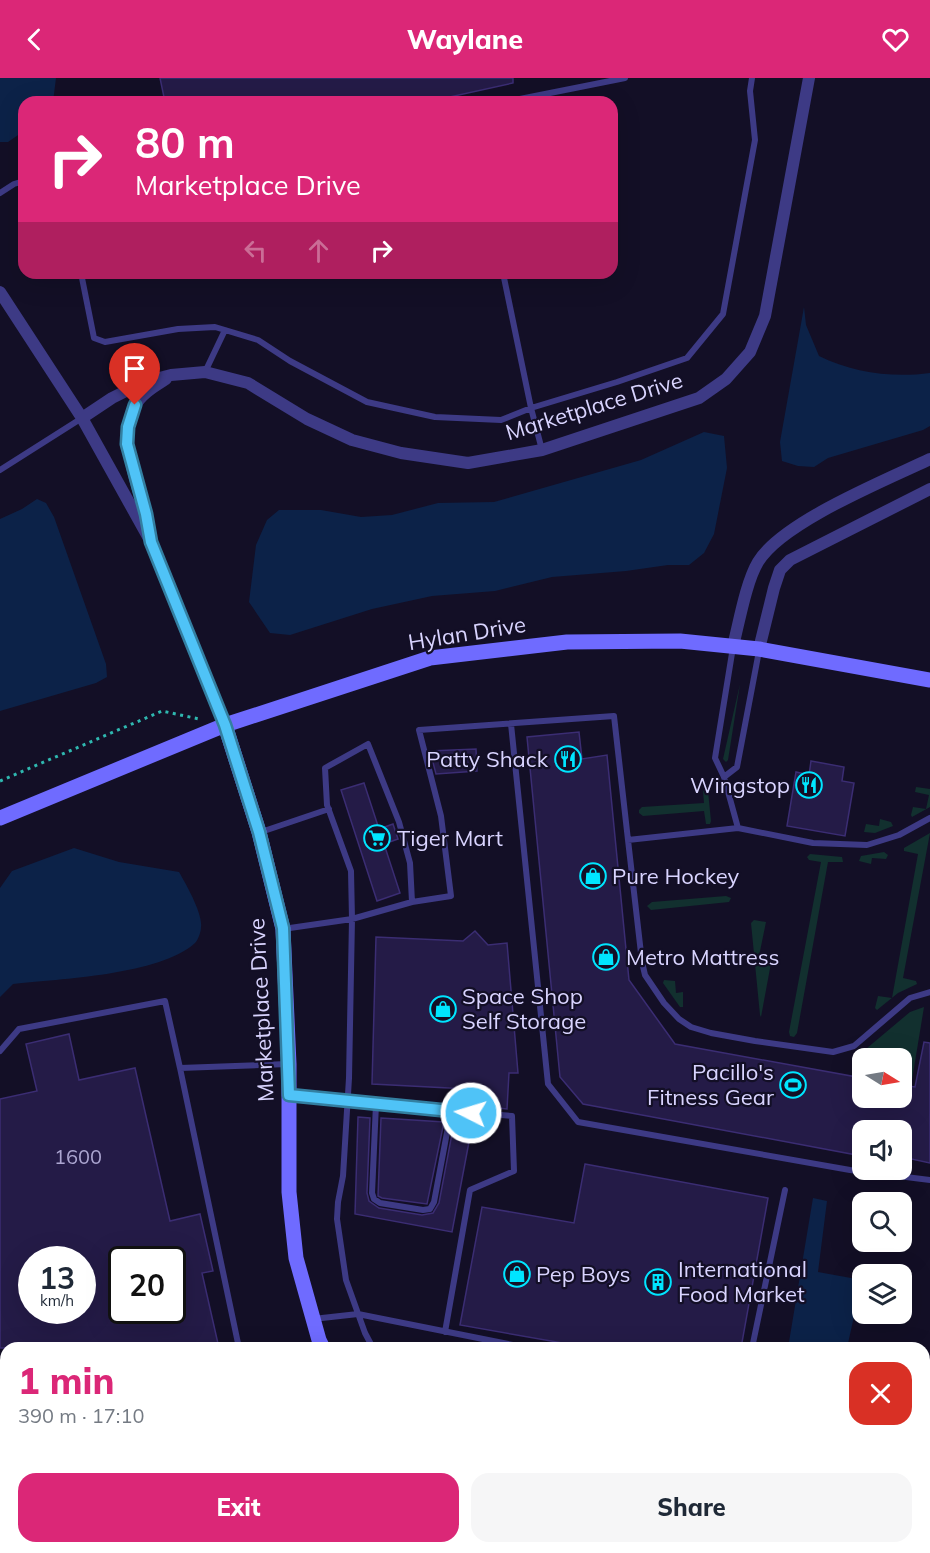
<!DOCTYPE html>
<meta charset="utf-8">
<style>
:root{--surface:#fff;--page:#f6f6f7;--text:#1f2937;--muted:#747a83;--accent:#db2777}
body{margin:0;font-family:Mulish,sans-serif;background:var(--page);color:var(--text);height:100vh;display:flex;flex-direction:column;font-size:22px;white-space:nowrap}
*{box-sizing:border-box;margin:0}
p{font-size:20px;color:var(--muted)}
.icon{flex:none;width:33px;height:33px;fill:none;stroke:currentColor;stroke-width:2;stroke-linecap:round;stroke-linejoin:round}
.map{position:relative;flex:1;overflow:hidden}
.details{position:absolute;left:0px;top:1264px;width:930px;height:212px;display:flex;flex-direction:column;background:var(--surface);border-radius:18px 18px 0 0;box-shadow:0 6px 24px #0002}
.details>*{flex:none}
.top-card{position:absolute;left:18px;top:18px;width:600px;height:183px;border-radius:18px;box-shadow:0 6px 24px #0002;background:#db2777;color:#fff;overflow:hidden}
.needle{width:39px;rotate:101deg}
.buttons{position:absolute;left:852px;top:970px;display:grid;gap:12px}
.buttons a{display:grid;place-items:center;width:60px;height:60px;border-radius:12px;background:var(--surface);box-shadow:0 6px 24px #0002;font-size:30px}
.speed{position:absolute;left:18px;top:1168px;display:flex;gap:12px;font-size:30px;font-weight:700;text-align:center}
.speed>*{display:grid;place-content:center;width:78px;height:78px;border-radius:50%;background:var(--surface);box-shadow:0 6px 24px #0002;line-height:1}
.speed small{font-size:15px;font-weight:400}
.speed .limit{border:3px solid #111;border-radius:9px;background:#fff;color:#111}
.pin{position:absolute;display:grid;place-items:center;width:51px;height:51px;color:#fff;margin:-62px -26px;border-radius:50% 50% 50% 0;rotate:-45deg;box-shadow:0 0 6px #0007}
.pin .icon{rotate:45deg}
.me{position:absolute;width:66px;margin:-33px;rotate:275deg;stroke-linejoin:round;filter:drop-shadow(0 0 4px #0008)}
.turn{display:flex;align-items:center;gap:21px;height:126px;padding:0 18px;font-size:27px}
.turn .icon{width:78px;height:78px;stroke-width:2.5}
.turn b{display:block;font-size:42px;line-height:51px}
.lanes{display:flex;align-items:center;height:57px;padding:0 18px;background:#0003;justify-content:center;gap:30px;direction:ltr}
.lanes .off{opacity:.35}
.round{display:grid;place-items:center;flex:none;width:63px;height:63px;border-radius:18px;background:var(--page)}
.head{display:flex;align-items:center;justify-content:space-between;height:102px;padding:0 18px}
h1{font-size:36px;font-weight:800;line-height:45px;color:var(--accent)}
.action{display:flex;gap:12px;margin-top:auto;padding:12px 18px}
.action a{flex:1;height:69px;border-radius:18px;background:var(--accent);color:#fff;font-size:24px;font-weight:800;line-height:69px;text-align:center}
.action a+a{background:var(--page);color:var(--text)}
header{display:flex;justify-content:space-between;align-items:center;height:78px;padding:0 18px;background:var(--accent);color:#fff;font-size:27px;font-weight:800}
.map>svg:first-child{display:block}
.green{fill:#12302f}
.water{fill:#0c2248}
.building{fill:#241b47;stroke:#3b2d73;stroke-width:1.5;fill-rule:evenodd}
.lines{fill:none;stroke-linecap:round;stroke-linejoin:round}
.path{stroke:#2fb8b0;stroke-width:3;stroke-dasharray:3 4.5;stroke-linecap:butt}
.lane{stroke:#3d3a85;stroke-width:6}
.street{stroke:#3d3a85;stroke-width:12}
.secondary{stroke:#6f6bff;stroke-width:15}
.route-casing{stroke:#337fa1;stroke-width:15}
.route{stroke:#4fc3f7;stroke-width:10}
.labels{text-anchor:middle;stroke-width:4.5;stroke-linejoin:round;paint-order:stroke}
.number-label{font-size:20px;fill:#aca6d1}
.street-label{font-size:22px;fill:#d9d4ff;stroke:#130f26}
.poi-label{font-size:22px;fill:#d9d4ff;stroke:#130f26;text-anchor:start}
</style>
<header><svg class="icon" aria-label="back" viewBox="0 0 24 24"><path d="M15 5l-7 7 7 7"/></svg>Waylane<svg class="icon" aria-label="heart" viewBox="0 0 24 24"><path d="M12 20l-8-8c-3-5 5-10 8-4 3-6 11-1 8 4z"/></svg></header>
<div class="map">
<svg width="930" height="1475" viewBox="0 0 930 1475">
<rect width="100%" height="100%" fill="#130f26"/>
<path class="green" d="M740 606 728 682 726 684 723 681Z
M916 709 930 711V729L912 739 911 737 913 729 926 731 929 717 915 714Z
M706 711 708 713 711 743 710 746H706L704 733 643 738 639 735V732L642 729 704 725 703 713Z
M880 741 891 744 893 748 875 755 864 754 866 746 879 748Z
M930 755 903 900 916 903 917 906 898 915 877 932 875 930 878 918 892 920 918 776 904 773V770Z
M884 774 888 777 886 781 872 780 871 786 859 783 861 778Z
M810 776 842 779 843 784H828L797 955 794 959 790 958 789 954 821 784 809 782 807 779Z
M726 818 731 820 729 824 651 832 647 828 652 824Z
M754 842 766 844 758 883 771 885 761 939 760 937 751 845Z
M664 902 675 903 676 915 683 914V929H680L663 905Z
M924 929 912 1002 902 1000V981H862V993L858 992 860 976 910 934Z"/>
<path class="water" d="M0 0H56L53 24H24V53L8 64H0Z
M804 229 806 247 819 278C853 295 893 300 930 295V348L923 352 828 380 814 389 798 388 782 383 780 364Z
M704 354 724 358 727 390 714 456 704 475 689 487H668L626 493 552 499 495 513 432 518 372 531 290 557 270 555 249 524 256 467 267 442 279 432H321L361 439 392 437 438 425 494 424 641 382Z
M37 421 46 425 54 439 106 586 107 599 96 605 0 633V441L22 431Z
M74 770 119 784 179 794C186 806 203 836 201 849 201 854 198 862 195 865 160 897 59 901 13 906L0 919V810L12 793Z
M813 1120 827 1123 818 1194 862 1202 847 1270H788Z"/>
<path class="building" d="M160 0H513V5L427 24H365L364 21 350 24H165Z
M579 654 582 681 607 677 629 902 675 966 862 1000V1020H902V1007L915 1009 924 964 930 965V1085L902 1079V1053H862V1078L583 1026 560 999 527 659Z
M476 671 477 693 436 696 430 673Z
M811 683 844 689 842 703 854 705 845 758 787 748 796 694 809 697Z
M364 705 379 751 393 746 398 761 384 766 400 815 377 823 341 712Z
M475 853 488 867 507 865 518 995H509L507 1031 467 1027 468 1011 372 1006 376 859 463 863Z
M69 956 79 1002 135 990 170 1143 200 1136 213 1193 202 1195 219 1270H0V1021L37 1013 26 966ZM32 1182H82V1233H32ZM122 1182H172V1233H122Z
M358 1039 370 1040 367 1115 369 1123 379 1130 422 1137 433 1135 439 1125 454 1045 472 1048 452 1154 355 1136Z
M381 1040 444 1044 427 1126 382 1120 378 1118Z
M585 1086 768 1120 741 1270H591L460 1247 482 1129 574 1145Z"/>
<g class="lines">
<path class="path" d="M0 703 162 633 199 641"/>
<path class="lane" d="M505 24 625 0
M0 115 14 106 24 103
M81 195 94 260 105 264 178 251 215 249 258 262 290 283 367 324 435 339 501 342 531 330 617 304 687 280 723 236 755 62 750 13 752 0
M503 195 531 330 542 372
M205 294 225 252
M0 392 82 340
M733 569 715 680 724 699 738 750
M511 646 548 1006 578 1044 850 1092 930 1102
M724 699 737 689 759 573
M261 754 329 731
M628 762 642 884 645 897 664 925 679 941 691 949 711 955 755 963 833 974 854 968 910 920 930 914
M283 851 352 841 351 793 327 727 325 690 368 666 399 744 410 785 412 824
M0 973 19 951 165 923 180 990 288 986
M180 990 239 1270
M290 1017 347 1024 512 1038 514 1093 470 1112 445 1254
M376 1026 372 1115 374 1121 380 1125 423 1132 430 1131 434 1124 451 1033
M313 1241 358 1236 528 1270
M373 1270 365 1255 346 1202 337 1141 338 1124 343 1098 349 1000 352 841 412 824 451 818 441 738 419 652 614 638 628 762 738 750 813 765 867 767 899 757 930 740
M752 1270 785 1112
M0 1327 6 1325
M924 1396 930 1390
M118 1470 119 1475
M644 1470 667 1475
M553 1475 556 1470
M711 1475 712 1470
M893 1475 894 1470"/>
<path class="street" d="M0 214 82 340 151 464 225 647
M82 340 112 320 144 304 171 297 205 294 248 305 307 341 352 362 401 375 468 385 542 372 699 320 726 301 750 274 765 238 809 0
M149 454C143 416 115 364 135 328 141 316 155 308 166 301
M733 568C739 545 746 504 758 484 782 444 886 402 930 381
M759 571 774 510 780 492 790 482 930 411
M337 1475 342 1470"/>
<path class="secondary" d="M225 647 259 754 283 851 289 986V1114L296 1180 319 1262 323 1270
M0 740 225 647 430 580 567 564 680 563 759 571 930 602
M513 1470 523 1475"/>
</g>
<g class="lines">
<g class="route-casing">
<path id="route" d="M135 327 128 349 127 366 146 436 151 464 225 647 259 754 283 850 289 1017 471 1035"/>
</g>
<use href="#route" class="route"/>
</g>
<defs>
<g id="restaurant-ring" transform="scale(1.35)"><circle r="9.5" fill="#130f26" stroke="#00e5ff" stroke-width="1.5"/><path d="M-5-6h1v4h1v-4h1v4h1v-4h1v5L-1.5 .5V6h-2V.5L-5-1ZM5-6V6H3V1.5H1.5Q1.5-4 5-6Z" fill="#00e5ff"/></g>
<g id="supermarket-ring" transform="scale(1.35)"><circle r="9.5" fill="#130f26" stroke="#00e5ff" stroke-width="1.5"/><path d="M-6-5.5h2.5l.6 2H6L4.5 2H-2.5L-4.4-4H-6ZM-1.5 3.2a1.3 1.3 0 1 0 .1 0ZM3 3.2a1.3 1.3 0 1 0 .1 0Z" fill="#00e5ff"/></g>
<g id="shop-ring" transform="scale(1.35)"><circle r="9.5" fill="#130f26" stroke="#00e5ff" stroke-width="1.5"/><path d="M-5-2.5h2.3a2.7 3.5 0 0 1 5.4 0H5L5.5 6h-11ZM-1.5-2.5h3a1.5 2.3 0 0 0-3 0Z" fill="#00e5ff"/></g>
<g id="stadium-ring" transform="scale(1.35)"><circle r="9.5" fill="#130f26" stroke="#00e5ff" stroke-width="1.5"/><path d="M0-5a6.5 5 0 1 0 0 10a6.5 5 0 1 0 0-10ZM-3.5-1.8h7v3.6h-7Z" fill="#00e5ff"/></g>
<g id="building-ring" transform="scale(1.35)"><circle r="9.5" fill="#130f26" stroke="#00e5ff" stroke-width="1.5"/><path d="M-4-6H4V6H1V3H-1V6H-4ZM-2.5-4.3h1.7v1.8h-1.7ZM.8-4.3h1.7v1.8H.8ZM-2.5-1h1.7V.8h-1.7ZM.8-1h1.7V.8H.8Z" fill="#00e5ff"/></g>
</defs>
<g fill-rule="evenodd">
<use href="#restaurant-ring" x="568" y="681"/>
<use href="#restaurant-ring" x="809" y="707"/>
<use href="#supermarket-ring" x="377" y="760"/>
<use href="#shop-ring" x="593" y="798"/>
<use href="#shop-ring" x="606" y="879"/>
<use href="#shop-ring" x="443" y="931"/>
<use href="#stadium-ring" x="793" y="1007"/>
<use href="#shop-ring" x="517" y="1196"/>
<use href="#building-ring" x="658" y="1204"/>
</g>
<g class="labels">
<g class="number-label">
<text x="78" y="1086">1600</text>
</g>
<g class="street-label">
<text transform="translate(594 328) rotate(-17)" y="8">Marketplace Drive</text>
<text transform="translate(467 555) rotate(-9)" y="8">Hylan Drive</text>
<text transform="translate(261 932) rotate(-93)" y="8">Marketplace Drive</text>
</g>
<g class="poi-label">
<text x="548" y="689" text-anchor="end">Patty Shack</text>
<text x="790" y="715" text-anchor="end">Wingstop</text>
<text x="397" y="768">Tiger Mart</text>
<text x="612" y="806">Pure Hockey</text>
<text x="626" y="887">Metro Mattress</text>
<text x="462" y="926">Space Shop<tspan x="462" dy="25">Self Storage</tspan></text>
<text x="774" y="1002" text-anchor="end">Pacillo's<tspan x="774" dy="25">Fitness Gear</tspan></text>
<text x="678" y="1199">International<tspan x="678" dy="25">Food Market</tspan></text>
<text x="536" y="1204">Pep Boys</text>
</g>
</g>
</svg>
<div class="buttons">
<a><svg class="needle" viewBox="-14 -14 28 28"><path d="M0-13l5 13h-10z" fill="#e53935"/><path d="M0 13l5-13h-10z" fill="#747a83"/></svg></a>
<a><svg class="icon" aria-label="sound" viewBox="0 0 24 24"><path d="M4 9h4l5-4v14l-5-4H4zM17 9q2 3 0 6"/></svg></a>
<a><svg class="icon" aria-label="search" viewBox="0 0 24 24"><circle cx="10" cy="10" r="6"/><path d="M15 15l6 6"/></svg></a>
<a><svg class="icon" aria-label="layers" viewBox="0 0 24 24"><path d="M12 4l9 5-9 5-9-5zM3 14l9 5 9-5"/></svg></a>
</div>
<div class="speed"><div>13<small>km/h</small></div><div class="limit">20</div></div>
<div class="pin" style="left:135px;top:327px;background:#d93025"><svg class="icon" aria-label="arrive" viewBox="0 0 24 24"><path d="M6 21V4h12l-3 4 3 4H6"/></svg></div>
<svg class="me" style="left:471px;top:1035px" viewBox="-20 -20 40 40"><circle r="17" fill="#4fc3f7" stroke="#fff" stroke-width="3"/><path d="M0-11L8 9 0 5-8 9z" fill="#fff"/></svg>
<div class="top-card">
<div class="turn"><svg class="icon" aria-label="right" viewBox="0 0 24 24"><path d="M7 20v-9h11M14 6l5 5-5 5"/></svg><div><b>80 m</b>Marketplace Drive</div></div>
<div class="lanes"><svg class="icon off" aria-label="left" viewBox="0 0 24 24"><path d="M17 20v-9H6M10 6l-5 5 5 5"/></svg><svg class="icon off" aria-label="ahead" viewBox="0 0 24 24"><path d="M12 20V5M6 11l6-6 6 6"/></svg><svg class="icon" aria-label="right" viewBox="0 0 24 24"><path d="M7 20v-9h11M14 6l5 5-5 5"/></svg></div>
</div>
<section class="details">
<div class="head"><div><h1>1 min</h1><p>390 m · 17:10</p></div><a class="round" style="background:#d93025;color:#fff"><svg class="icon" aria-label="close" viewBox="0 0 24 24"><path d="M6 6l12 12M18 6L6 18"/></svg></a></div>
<div class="action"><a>Exit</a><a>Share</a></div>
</section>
</div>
